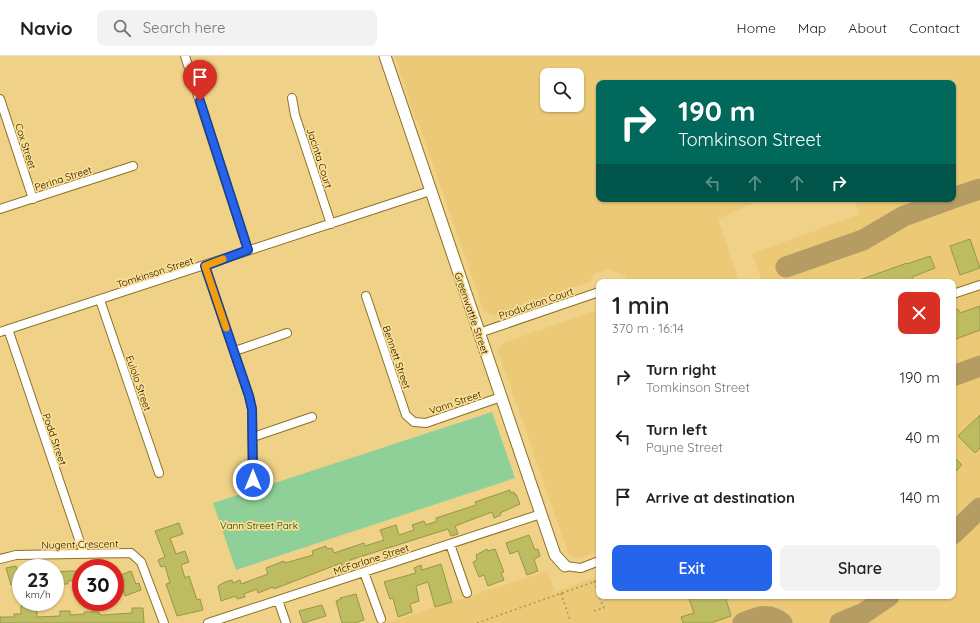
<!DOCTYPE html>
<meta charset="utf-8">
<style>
:root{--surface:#fff;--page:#f2f2f2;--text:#222;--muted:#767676;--line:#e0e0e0;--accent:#2563eb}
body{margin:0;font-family:Quicksand,sans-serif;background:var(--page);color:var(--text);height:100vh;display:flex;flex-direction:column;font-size:15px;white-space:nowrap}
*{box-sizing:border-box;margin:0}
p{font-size:13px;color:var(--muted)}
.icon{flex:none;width:22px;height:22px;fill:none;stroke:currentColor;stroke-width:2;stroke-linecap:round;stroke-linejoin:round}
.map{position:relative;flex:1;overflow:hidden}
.panel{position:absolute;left:596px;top:223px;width:360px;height:320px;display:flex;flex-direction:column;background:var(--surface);border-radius:8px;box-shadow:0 1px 3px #0004}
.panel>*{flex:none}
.guide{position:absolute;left:596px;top:24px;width:360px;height:122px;border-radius:8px;box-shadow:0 1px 3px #0004;background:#00695c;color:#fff;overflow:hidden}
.buttons{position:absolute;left:540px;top:12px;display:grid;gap:8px}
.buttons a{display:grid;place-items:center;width:44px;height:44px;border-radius:8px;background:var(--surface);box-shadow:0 1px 3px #0004;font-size:20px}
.speed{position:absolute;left:12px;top:503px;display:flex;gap:8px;font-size:20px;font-weight:700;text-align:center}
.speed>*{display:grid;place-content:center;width:52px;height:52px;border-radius:50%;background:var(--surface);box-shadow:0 1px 3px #0004;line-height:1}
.speed small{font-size:10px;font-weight:400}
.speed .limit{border:6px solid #d22;background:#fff;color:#111}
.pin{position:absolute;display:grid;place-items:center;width:34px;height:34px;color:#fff;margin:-41px -17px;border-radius:50% 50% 50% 0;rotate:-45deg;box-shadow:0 0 4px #0007}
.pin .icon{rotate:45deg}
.me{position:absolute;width:44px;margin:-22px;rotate:0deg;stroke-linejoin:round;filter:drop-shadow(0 0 3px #0008)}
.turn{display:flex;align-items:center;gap:14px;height:84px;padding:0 16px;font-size:18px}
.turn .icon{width:52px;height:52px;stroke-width:2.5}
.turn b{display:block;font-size:28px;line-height:34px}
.lanes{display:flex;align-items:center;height:38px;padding:0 16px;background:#0003;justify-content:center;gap:20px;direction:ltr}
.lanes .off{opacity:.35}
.round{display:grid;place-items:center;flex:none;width:42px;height:42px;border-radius:8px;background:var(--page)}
.summary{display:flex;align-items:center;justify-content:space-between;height:68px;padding:0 16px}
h1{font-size:24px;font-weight:600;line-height:30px}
.button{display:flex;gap:8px;margin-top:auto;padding:8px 16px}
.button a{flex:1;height:46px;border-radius:8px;background:var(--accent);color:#fff;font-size:16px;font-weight:600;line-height:46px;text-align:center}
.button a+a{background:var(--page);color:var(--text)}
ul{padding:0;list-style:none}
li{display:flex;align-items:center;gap:12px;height:60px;padding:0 16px}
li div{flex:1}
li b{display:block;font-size:15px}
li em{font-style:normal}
header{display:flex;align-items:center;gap:24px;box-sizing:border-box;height:56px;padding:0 20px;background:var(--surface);border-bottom:1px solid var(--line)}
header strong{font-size:19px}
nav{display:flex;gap:22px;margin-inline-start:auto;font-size:14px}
.search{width:280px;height:36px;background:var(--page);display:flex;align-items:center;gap:10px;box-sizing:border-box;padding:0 14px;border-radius:8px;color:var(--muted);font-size:15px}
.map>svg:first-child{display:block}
.built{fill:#ebc977;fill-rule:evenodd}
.green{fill:#8ed097}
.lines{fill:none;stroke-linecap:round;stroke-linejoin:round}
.taxiway{stroke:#b49c62;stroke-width:21}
.building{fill:#bdbc61;stroke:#97964a}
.minor-casing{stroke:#8d7125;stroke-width:10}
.tertiary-casing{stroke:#8d7125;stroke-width:13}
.path{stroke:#aa935c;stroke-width:1.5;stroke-dasharray:2 3;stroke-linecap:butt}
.minor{stroke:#fff;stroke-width:8}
.tertiary{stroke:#fff;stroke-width:11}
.route-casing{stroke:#184099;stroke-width:10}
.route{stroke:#2563eb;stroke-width:7}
.slow{stroke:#f59e0b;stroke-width:7}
.labels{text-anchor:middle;stroke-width:3.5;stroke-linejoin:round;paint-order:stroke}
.street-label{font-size:10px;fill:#160e00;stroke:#fcde93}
.park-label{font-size:10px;fill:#00360f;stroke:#fcde93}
</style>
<header>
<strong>Navio</strong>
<div class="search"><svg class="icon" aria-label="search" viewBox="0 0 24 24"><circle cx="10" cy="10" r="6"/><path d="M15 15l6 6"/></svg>Search here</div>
<nav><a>Home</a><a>Map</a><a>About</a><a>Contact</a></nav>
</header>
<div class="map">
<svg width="980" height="567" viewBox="0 0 980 567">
<rect width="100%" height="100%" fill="#efd187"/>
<path class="built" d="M395 0H980V567H387L547 515 555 536 599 520V540H953V226H762L752 198 860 158 854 143H953V27H599V143H762L718 163 739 226H628L625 220 610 213 594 218 590 226 494 260 484 255 418 65H416ZM547 19H577V49H547Z
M599 254V496L578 503 569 499 498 295 502 287Z"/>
<path class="green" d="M492 356 515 422 236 514 213 447Z"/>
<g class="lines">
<path class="taxiway" d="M953 142 980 133
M786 211 863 184 904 160 951 143
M953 320 980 310
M953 478 980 452
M743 567C758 561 768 556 782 567
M840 567 864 557 889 540"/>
</g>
<path class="building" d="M970 183 980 212 960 219 950 190Z
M930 200 935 212 912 221 913 226H854L907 207V208Z
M980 250V274L953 284V255L958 253 960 257Z
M980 359V392L975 397 958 380Z
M953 400 962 409 953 418Z
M510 434 511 437 514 436 515 439 516 438 520 448 500 457 501 459 494 462 492 456 455 470 458 478 451 480 448 473 350 504 351 507 342 510 341 507 274 533 273 531 258 537 257 533 244 538 245 541 237 543 236 540 221 545 218 530 225 526 232 524 233 527 240 524 241 528 268 518 266 512 284 505 285 507 313 499 312 495 326 490 327 493 332 492 334 497 364 487 365 490 384 484 380 474 396 469 399 479 414 474 412 469 424 465 426 469 437 465 436 462 476 449 475 446Z
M179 467 183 478 170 482 176 498 185 495 189 506 181 509 185 522 189 520 197 544 200 543 203 554 177 560 166 528 170 527 165 510 161 511 158 504 165 501 155 475Z
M529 479 535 494 538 493 540 500 534 503 538 515 527 519 518 495 510 498 506 487Z
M487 493 488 495 495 493 504 516 501 517 504 524 488 530 484 519 479 521 473 506 477 504 476 499Z
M441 508 452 546 435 551 428 526 416 530 419 545 410 548 412 556 398 561 393 542 390 543 384 526 416 517 414 512 421 509 422 514Z
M16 510 20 527 11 529 6 512Z
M71 515H81V524L68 525V528H55V516Z
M131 515 136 528 139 527 141 534 125 540 118 520Z
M356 538 364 564 354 567H342L336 545 341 543 340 542Z
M688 540H725L731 560 711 567H683L681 561 694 557Z
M37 549V561L60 560V555H70V559L85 558 84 556H99V558L102 559 132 557V552H143L144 567H0V561H14V558H21V550Z
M322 549 326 560 303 567 299 555Z"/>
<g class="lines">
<g class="minor-casing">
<path id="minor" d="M185 0 248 194
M292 42 295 59 331 168
M0 43 33 143
M0 153 133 110
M205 210 249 340 252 353 253 424
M953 238 980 229
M366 240 406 359 414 366 426 367 501 341
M100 244 159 417
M8 273 84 498
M0 276 430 135
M479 277 599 236
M235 295 287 277
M253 381 312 361
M450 488 467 537
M0 503 16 499 131 497 141 506 164 567
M565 510 581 512 599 505
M364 516 381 563
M278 544 286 567
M208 567 541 458"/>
</g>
<g class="tertiary-casing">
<path id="tertiary" d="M385 0 555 499 565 510"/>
</g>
<path class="path" d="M594 525 599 540
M561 537 570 564
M594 555 604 552 599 540
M477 567 599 524"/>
<use href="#minor" class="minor"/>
<use href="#tertiary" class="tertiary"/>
</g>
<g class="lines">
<g class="route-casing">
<path id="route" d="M200 45 248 194 205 210 249 340 252 353 253 424"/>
</g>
<use href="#route" class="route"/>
<path class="slow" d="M223 203 205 210 226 272"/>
</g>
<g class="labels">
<g class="street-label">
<text transform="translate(26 90) rotate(72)" y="4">Cox Street</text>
<text transform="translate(320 102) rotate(72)" y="4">Jacinta Court</text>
<text transform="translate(63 122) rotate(-18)" y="4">Perina Street</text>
<text transform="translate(155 216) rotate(-18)" y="4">Tomkinson Street</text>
<text transform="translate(536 247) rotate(-19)" y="4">Production Court</text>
<text transform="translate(472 257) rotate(71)" y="4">Greenwattle Street</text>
<text transform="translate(397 301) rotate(71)" y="4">Bennett Street</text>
<text transform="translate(139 327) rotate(71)" y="4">Eulolo Street</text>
<text transform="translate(455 346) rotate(-19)" y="4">Vann Street</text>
<text transform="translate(55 383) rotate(71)" y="4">Podd Street</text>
<text transform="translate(80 488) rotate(-1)" y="4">Nugent Crescent</text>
<text transform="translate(371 503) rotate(-18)" y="4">McFarlane Street</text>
</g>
<g class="park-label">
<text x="259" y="473">Vann Street Park</text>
</g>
</g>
</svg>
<div class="buttons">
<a><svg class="icon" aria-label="search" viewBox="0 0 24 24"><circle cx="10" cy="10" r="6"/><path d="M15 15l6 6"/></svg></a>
</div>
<div class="speed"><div>23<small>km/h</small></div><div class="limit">30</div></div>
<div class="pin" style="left:200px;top:45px;background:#d93025"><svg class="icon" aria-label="arrive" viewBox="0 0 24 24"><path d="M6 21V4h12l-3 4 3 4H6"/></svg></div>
<svg class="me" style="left:253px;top:424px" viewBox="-20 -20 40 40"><circle r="17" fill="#2563eb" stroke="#fff" stroke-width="3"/><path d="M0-11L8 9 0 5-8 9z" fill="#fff"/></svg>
<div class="guide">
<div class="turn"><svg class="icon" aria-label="right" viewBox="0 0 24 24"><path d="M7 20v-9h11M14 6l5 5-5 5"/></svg><div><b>190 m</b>Tomkinson Street</div></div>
<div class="lanes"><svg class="icon off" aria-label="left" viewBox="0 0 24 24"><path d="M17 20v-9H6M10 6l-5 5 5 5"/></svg><svg class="icon off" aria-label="ahead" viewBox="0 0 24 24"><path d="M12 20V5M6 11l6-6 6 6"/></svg><svg class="icon off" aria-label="ahead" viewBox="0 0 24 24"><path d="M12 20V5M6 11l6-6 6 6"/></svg><svg class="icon" aria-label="right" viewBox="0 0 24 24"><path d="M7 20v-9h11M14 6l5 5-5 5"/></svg></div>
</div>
<section class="panel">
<div class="summary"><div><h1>1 min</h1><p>370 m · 16:14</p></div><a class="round" style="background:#d93025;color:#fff"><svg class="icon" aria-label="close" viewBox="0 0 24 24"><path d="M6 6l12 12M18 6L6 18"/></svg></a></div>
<ul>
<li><svg class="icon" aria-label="right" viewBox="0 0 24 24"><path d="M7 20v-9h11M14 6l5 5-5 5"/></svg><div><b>Turn right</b><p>Tomkinson Street</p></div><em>190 m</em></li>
<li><svg class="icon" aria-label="left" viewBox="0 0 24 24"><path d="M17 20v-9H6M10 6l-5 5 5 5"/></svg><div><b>Turn left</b><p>Payne Street</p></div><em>40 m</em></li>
<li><svg class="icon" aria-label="arrive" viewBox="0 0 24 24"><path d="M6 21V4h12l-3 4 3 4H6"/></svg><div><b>Arrive at destination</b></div><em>140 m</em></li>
</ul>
<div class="button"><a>Exit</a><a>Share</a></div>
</section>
</div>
